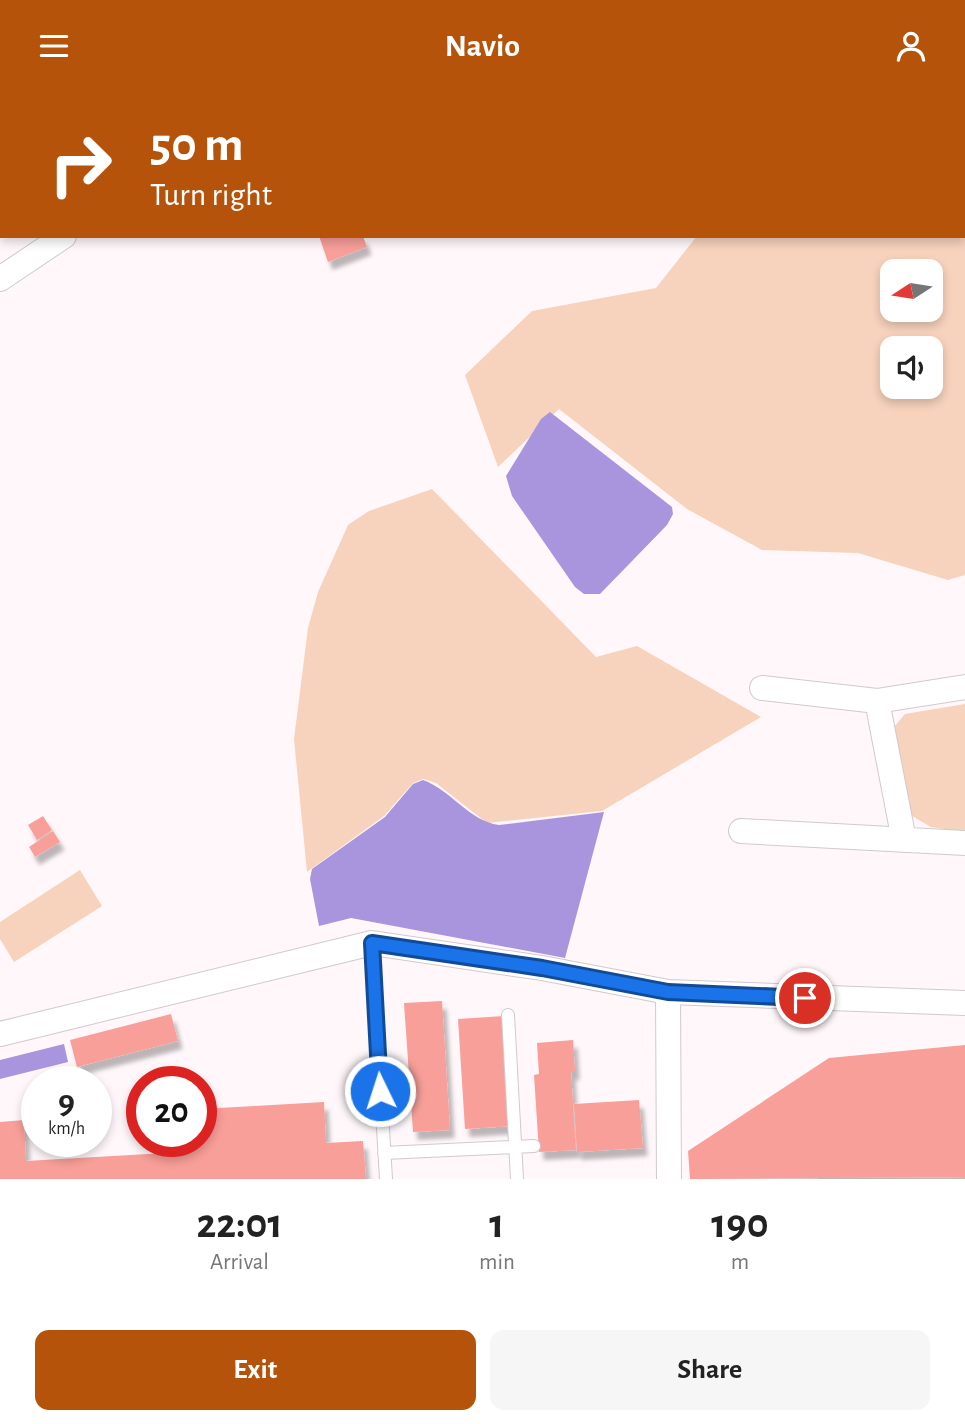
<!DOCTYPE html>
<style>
:root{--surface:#fff;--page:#f6f6f6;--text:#222;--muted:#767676;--accent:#b45309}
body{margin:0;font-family:"Alegreya Sans",sans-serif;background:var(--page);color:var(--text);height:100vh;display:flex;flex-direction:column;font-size:26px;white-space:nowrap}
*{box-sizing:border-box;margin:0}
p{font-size:23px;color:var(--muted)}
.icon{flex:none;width:38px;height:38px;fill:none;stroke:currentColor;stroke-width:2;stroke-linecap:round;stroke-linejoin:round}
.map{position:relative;height:1088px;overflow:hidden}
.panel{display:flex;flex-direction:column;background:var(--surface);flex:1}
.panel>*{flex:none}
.hud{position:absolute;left:0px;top:0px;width:966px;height:147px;box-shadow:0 4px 10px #0003;background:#b45309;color:#fff;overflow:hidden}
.needle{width:46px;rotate:258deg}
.fabs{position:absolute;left:880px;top:168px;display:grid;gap:14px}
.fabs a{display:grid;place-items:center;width:63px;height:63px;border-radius:14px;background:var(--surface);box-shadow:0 4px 10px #0003;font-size:35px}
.speed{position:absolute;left:21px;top:975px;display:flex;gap:14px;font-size:35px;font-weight:700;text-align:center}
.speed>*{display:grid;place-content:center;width:91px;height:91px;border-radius:50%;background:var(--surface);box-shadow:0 4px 10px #0003;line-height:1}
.speed small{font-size:18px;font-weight:400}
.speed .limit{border:10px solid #d22;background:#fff;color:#111}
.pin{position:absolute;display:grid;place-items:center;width:60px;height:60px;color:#fff;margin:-30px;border:4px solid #fff;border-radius:50%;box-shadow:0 2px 7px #0007}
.me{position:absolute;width:77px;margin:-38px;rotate:356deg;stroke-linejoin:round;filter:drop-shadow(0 0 5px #0008)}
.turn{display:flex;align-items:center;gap:24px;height:147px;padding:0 35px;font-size:32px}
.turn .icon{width:91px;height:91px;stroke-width:2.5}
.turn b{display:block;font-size:49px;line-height:60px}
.eta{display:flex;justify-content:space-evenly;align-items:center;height:119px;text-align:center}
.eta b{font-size:42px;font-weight:700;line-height:49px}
.cta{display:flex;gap:14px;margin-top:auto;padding:14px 35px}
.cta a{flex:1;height:80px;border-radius:14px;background:var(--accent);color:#fff;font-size:28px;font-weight:700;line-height:80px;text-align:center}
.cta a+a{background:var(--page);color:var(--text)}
header{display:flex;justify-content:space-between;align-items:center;height:91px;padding:0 35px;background:var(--accent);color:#fff;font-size:32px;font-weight:700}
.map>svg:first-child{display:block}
.green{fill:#f7d2bc;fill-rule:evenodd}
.water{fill:#a994de}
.building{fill:#f99f99;filter:url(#shadow)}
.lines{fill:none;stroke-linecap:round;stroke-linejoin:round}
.service-casing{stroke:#d2c9cc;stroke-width:14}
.minor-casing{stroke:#d2c9cc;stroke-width:26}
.service{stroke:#fff;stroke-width:12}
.minor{stroke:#fff;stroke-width:24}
.route-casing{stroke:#114b97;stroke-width:18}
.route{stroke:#1a73e8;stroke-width:12}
</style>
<header><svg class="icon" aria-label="menu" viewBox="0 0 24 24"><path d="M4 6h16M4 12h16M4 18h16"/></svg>Navio<svg class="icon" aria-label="person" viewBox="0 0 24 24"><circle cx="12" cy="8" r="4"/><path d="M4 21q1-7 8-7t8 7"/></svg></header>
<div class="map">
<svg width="965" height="1088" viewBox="0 0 965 1088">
<defs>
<filter id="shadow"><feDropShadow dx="4.5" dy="8" stdDeviation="2" flood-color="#0004"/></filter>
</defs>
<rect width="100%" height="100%" fill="#fff7fa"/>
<path class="green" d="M965 55V484L948 489 858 462 762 459 687 418 559 318 498 376 465 284 532 220 656 197 697 145H964ZM892 180H931V219H892ZM892 257H931V296H892Z
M432 398 596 566 637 555 761 626 602 720 487 732 436 692 423 688 413 692 384 725 307 781 294 648 308 537 318 501 348 434 369 420Z
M965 613V741L931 736 912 725 894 636 905 623Z
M80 779 102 815 14 871 0 848V831Z"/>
<path class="water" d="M550 321 672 416 673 423 667 434 600 503H584L575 496 512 405 506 385 541 328Z
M423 689C451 699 469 730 499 734L604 721 565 867 351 827 319 835 310 788 312 778 385 726 413 693Z
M64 953 68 971 0 988V969Z"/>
<path class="building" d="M319 145H363L367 156 328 171Z
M43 725 52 739 37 749 28 734Z
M53 740 60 751 35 766 29 756Z
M442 910 450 1039 413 1041 404 912Z
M171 923 178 950 77 976 70 949Z
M504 925 512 1035 465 1038 458 928Z
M573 949 575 981H571L576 1059 539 1061 534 984 539 983 537 952Z
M965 954V1086L690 1088 688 1060 829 967Z
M639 1009 643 1057 577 1061 574 1013Z
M324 1011 326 1052 363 1050 366 1088H0V1031L24 1029 26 1070 183 1061 182 1050H201V1018Z"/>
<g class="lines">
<g class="service-casing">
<path id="service" d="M372 852 386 1088
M508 924 517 1088
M384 1062 534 1055"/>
</g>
<g class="minor-casing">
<path id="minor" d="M366 0V2
M563 0V2
M751 0V2
M434 2 439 0
M0 188 64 145
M762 597 877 610 965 596
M877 610 904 749
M741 740 965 752
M668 901 669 1088
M0 943 372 852 542 877 668 901 965 912"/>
</g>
<use href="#service" class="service"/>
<use href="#minor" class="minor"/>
</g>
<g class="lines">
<g class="route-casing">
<path id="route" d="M380 1000 372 852 542 877 668 901 805 907"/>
</g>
<use href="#route" class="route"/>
</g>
</svg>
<div class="fabs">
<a><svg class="needle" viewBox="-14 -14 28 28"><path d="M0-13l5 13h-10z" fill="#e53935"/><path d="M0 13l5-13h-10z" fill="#767676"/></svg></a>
<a><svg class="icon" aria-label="sound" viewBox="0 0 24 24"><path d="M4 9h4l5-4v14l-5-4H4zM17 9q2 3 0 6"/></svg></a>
</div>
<div class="speed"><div>9<small>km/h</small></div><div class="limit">20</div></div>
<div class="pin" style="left:805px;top:907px;background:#d93025"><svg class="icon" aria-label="arrive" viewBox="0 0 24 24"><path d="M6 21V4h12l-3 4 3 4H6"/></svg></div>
<svg class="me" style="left:380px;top:1000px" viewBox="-20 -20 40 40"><circle r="17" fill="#1a73e8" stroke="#fff" stroke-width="3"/><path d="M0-11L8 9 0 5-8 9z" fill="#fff"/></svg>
<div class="hud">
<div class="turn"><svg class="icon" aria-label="right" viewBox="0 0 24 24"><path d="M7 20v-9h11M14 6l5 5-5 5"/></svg><div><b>50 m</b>Turn right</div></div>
</div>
</div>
<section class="panel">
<div class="eta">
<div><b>22:01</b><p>Arrival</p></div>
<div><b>1</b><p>min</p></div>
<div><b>190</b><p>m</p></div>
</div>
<div class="cta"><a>Exit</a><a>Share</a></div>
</section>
